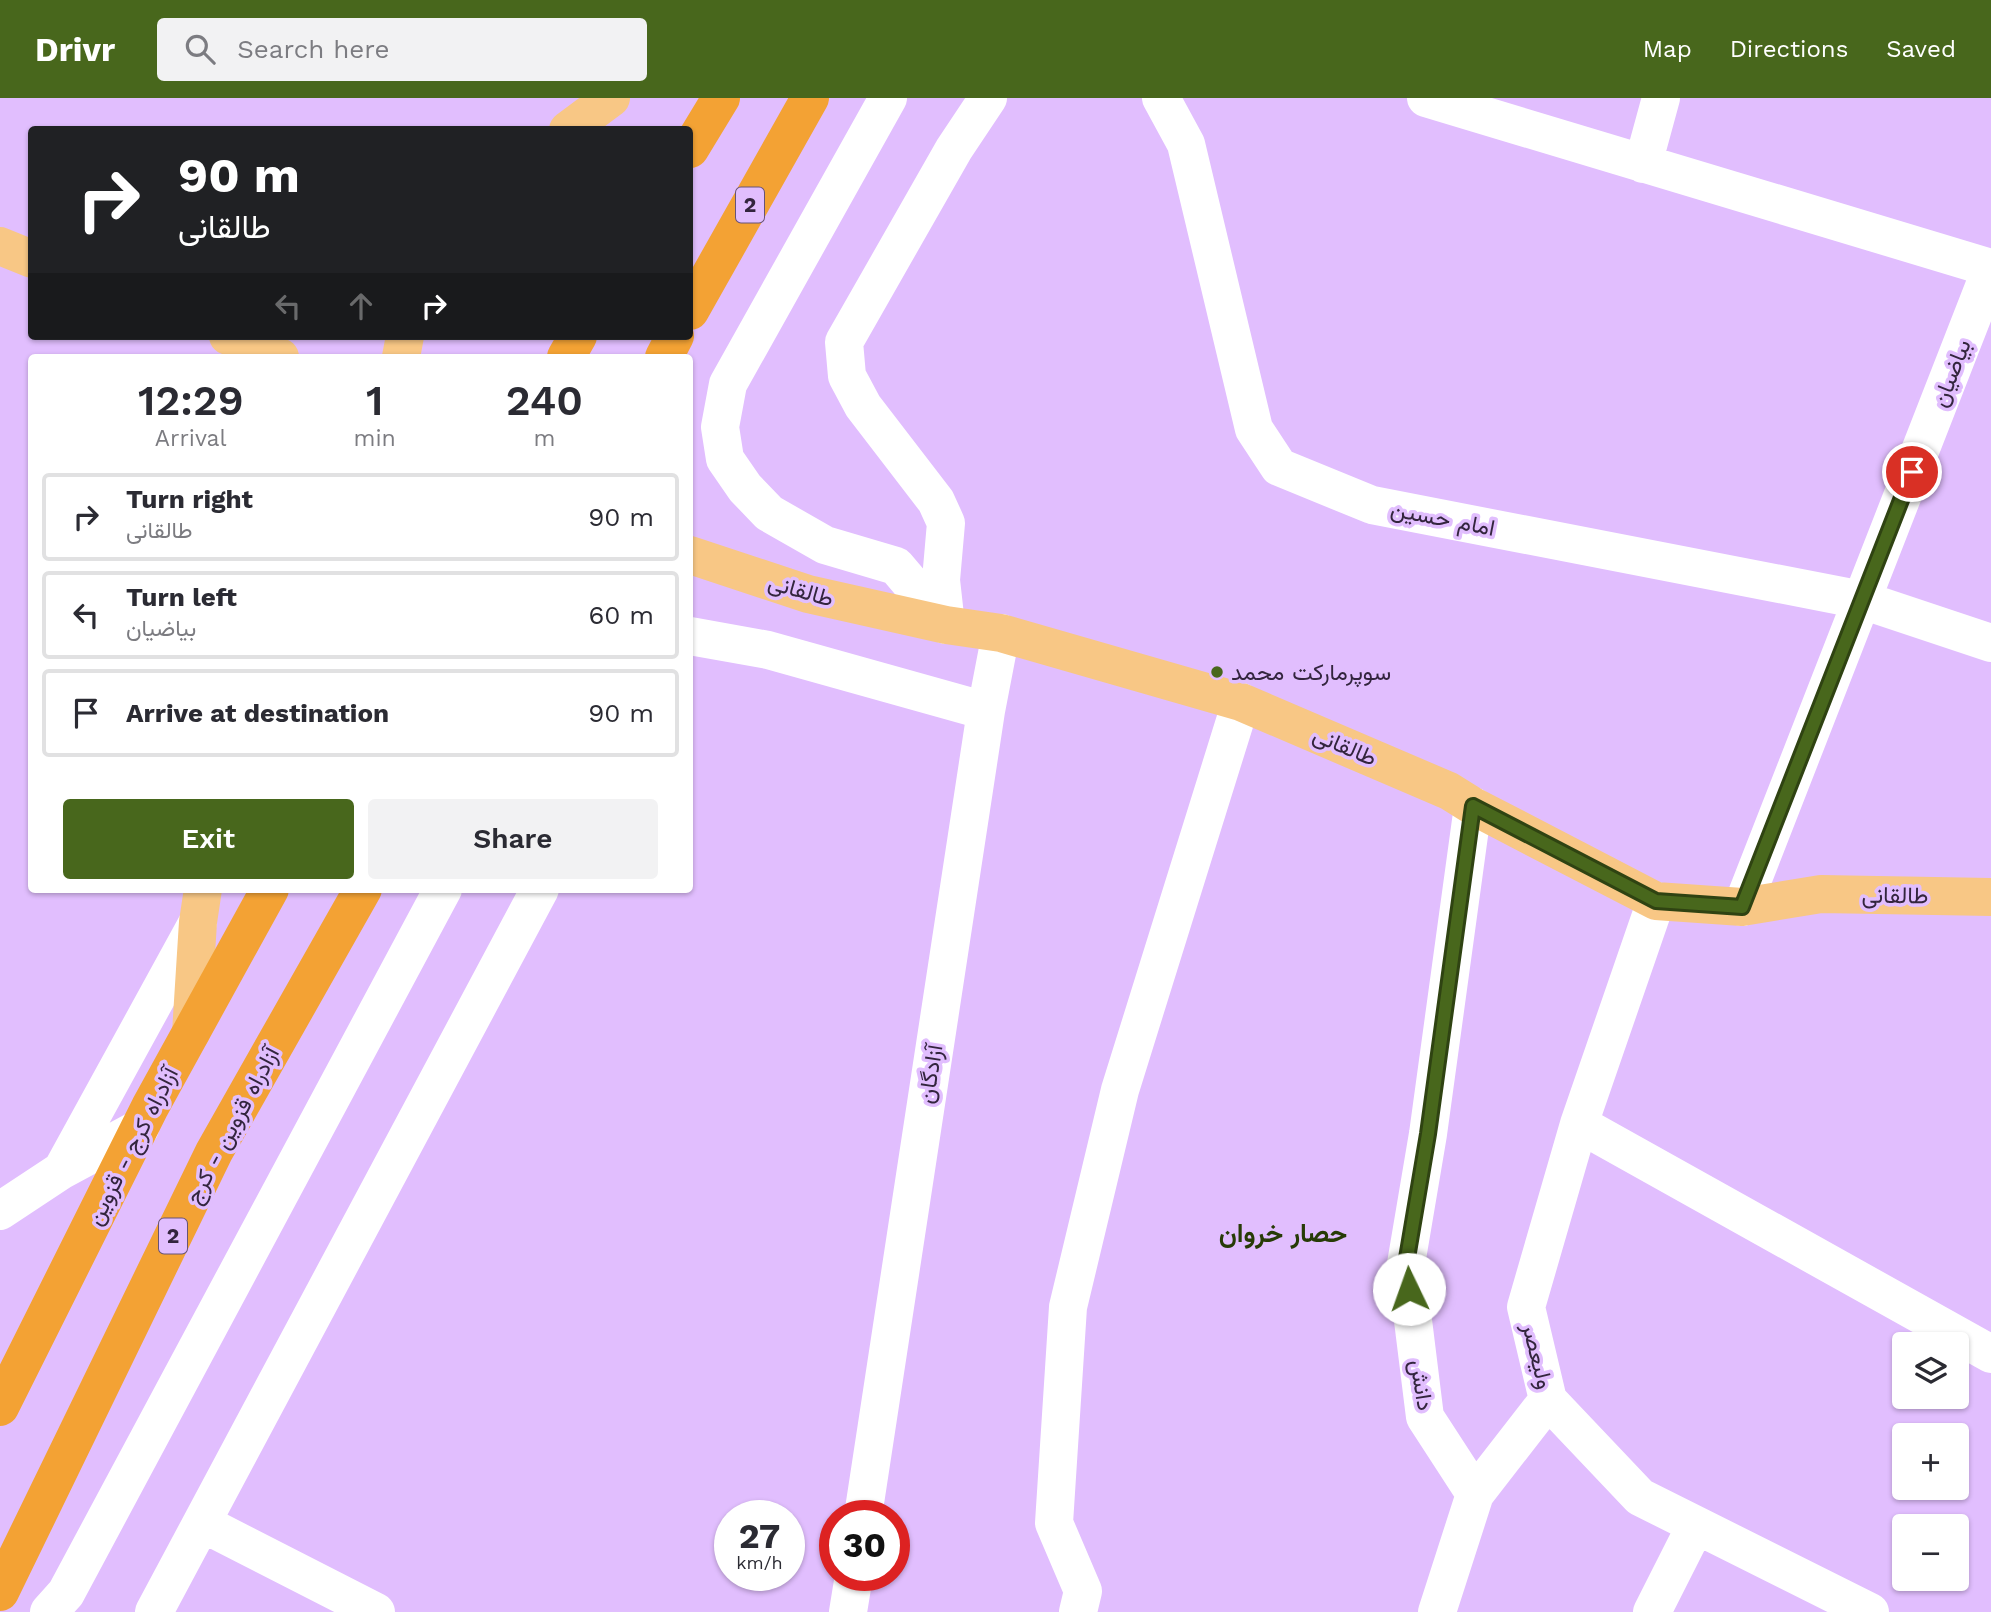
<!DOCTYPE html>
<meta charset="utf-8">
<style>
:root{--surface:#fff;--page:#f2f2f3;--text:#2b2b33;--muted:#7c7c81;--line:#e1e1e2;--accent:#48671c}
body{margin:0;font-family:"Work Sans",Vazirmatn,sans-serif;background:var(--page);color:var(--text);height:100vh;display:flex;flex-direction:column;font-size:26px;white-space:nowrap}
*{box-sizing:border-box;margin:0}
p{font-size:23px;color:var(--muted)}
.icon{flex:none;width:38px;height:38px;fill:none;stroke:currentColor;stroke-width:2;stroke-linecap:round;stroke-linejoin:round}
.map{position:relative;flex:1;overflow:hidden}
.details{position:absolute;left:28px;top:256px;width:665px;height:539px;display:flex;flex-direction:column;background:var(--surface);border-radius:7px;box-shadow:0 2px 5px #0004}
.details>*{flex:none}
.top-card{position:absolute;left:28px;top:28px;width:665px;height:214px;border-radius:7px;box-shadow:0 2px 5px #0004;background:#202124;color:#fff;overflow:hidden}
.controls{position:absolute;left:1892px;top:1234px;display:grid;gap:14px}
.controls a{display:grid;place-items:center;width:77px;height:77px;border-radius:7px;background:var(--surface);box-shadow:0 2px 5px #0004;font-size:35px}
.speed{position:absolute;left:714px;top:1402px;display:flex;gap:14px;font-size:35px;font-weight:700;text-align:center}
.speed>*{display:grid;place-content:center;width:91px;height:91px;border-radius:50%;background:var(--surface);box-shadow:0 2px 5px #0004;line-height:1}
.speed small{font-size:18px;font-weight:400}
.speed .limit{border:10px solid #d22;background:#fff;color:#111}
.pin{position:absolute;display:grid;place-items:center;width:60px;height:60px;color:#fff;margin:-30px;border:4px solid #fff;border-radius:50%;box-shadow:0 2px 7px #0007}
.me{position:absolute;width:77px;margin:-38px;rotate:357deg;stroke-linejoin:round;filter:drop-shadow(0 0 5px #0008)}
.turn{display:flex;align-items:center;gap:24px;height:147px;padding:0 35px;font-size:32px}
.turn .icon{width:91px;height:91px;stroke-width:2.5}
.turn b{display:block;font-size:49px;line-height:60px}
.lanes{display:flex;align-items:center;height:66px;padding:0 35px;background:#0003;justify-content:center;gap:35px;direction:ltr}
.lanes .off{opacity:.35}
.eta{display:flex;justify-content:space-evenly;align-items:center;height:119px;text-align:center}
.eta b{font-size:42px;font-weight:600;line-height:49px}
.cta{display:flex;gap:14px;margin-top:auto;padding:14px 35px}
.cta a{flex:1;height:80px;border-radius:7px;background:var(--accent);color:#fff;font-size:28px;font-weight:600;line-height:80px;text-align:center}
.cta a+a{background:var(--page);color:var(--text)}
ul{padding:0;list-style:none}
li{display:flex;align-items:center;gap:21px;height:88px;margin:0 14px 10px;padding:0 21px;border:4px solid var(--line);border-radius:7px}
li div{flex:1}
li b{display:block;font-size:26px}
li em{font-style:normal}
header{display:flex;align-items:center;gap:42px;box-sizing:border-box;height:98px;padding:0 35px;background:var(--accent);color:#fff}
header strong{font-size:33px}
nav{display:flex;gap:38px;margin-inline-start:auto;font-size:24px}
.search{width:490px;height:63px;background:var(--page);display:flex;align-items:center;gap:18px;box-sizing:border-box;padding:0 24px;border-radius:7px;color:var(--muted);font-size:26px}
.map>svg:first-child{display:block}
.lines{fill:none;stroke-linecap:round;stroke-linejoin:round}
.minor{stroke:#fff;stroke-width:38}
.major{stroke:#f8c785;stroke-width:38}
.highway{stroke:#f3a234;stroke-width:38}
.route-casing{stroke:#2f4312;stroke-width:18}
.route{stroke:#48671c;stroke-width:12}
.poi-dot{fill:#48671c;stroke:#e1befe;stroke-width:2.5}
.labels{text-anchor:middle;stroke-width:7;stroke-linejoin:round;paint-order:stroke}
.shield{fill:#e1befe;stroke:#675378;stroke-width:2}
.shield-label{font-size:21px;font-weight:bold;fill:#33253e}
.street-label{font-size:23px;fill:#33253e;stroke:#e1befe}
.poi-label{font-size:23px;fill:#33253e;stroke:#e1befe;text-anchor:start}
.quarter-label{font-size:26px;font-weight:bold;fill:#273b06;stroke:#e1befe}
</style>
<header>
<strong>Drivr</strong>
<div class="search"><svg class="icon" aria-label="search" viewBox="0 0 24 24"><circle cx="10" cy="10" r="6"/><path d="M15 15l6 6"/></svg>Search here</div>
<nav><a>Map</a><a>Directions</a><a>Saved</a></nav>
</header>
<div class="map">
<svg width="1991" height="1514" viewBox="0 0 1991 1514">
<rect width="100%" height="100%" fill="#e1befe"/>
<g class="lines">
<path class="minor" d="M888 0 728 286 720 329 725 361 745 390 769 415 825 447 896 468 946 527
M1161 0 1186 46 1254 331 1279 369 1372 407 1862 502 1991 545
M1426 0 1991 170
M1643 66 1661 0
M946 527 941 482 946 425 936 403 863 308 847 278 844 244 954 51 988 0
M690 538 768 552 986 613
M1473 708 1428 1036 1406 1166 1425 1319 1475 1396
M1656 803 1579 1026 1526 1209 1548 1302 1640 1399 1870 1514
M1742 809 1991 171
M1579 1026 1991 1256
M62 1072 198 824
M0 1113 62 1072 140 1030
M863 1418 986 613 1001 535
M202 1425 376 1514
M49 1514 66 1495 443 791
M154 1514 540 791
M848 1514 854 1477
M1078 1514 1083 1493 1054 1425 1068 1209 1120 992 1241 604
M1437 1514 1475 1396 1548 1302
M1652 1514 1696 1427"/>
<path class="major" d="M568 32 611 0
M0 148 32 161
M228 238 280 259
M401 259 405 238
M690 457 808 496 946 527 1001 535 1241 604 1449 693 1473 708 1656 803 1742 809 1821 796 1991 799
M191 935 198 824 203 791"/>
<path class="highway" d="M690 51 721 0
M690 213 810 0
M566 259 578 238
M664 259 675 238
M0 1309 150 1009 270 791
M0 1494 214 1054 363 791"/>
</g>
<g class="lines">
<g class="route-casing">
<path id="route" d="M1409 1191 1406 1166 1428 1036 1473 708 1656 803 1742 809 1912 374"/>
</g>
<use href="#route" class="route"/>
</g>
<circle class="poi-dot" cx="1217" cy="574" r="7"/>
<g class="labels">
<g class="shield">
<rect x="736" y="89.5" width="28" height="35" rx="5"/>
<rect x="159" y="1120.5" width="28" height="35" rx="5"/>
</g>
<g class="shield-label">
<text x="750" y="114">2</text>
<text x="173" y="1145">2</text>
</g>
<g class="street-label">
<text transform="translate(1951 275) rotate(-69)" y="8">بیاضیان</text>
<text transform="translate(1443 420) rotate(11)" y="8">امام حسین</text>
<text transform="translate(801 492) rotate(16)" y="8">طالقانی</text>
<text transform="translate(1345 648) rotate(23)" y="8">طالقانی</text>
<text transform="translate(1895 797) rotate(1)" y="8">طالقانی</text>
<text transform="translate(930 976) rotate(-81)" y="8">آزادگان</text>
<text transform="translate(232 1027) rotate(-62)" y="8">آزادراه قزوین - کرج</text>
<text transform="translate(132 1048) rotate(-63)" y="8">آزادراه کرج - قزوین</text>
<text transform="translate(1538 1258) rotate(76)" y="8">ولیعصر</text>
<text transform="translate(1422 1287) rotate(81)" y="8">دانش</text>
</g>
<g class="poi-label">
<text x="1231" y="582">سوپرمارکت محمد</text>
</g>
<g class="quarter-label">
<text x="1283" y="1144">حصار خروان</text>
</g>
</g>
</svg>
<div class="controls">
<a><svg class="icon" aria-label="layers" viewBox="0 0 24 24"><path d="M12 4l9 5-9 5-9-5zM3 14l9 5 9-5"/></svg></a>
<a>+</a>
<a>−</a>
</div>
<div class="speed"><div>27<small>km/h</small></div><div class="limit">30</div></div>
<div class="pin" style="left:1912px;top:374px;background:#d93025"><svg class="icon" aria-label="arrive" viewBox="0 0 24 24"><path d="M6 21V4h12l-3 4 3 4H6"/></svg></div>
<svg class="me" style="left:1409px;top:1191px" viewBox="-20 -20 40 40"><circle r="19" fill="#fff"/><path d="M0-13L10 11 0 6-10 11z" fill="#48671c"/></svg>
<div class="top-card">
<div class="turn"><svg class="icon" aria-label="right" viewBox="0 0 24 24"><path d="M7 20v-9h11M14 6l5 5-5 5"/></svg><div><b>90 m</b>طالقانی</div></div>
<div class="lanes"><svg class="icon off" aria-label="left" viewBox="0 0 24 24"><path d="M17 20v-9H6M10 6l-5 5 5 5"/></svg><svg class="icon off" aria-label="ahead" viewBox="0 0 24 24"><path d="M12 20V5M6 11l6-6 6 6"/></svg><svg class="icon" aria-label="right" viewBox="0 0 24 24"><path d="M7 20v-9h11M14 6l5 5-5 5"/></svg></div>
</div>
<section class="details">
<div class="eta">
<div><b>12:29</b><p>Arrival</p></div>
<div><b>1</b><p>min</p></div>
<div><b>240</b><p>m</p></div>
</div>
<ul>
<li><svg class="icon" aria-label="right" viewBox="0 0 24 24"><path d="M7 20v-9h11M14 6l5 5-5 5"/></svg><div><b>Turn right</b><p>طالقانی</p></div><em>90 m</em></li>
<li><svg class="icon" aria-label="left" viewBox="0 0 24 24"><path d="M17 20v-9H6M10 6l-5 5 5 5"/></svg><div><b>Turn left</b><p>بیاضیان</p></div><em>60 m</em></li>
<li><svg class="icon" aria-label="arrive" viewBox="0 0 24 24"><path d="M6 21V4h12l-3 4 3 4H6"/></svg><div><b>Arrive at destination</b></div><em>90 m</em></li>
</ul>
<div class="cta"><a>Exit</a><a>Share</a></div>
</section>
</div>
